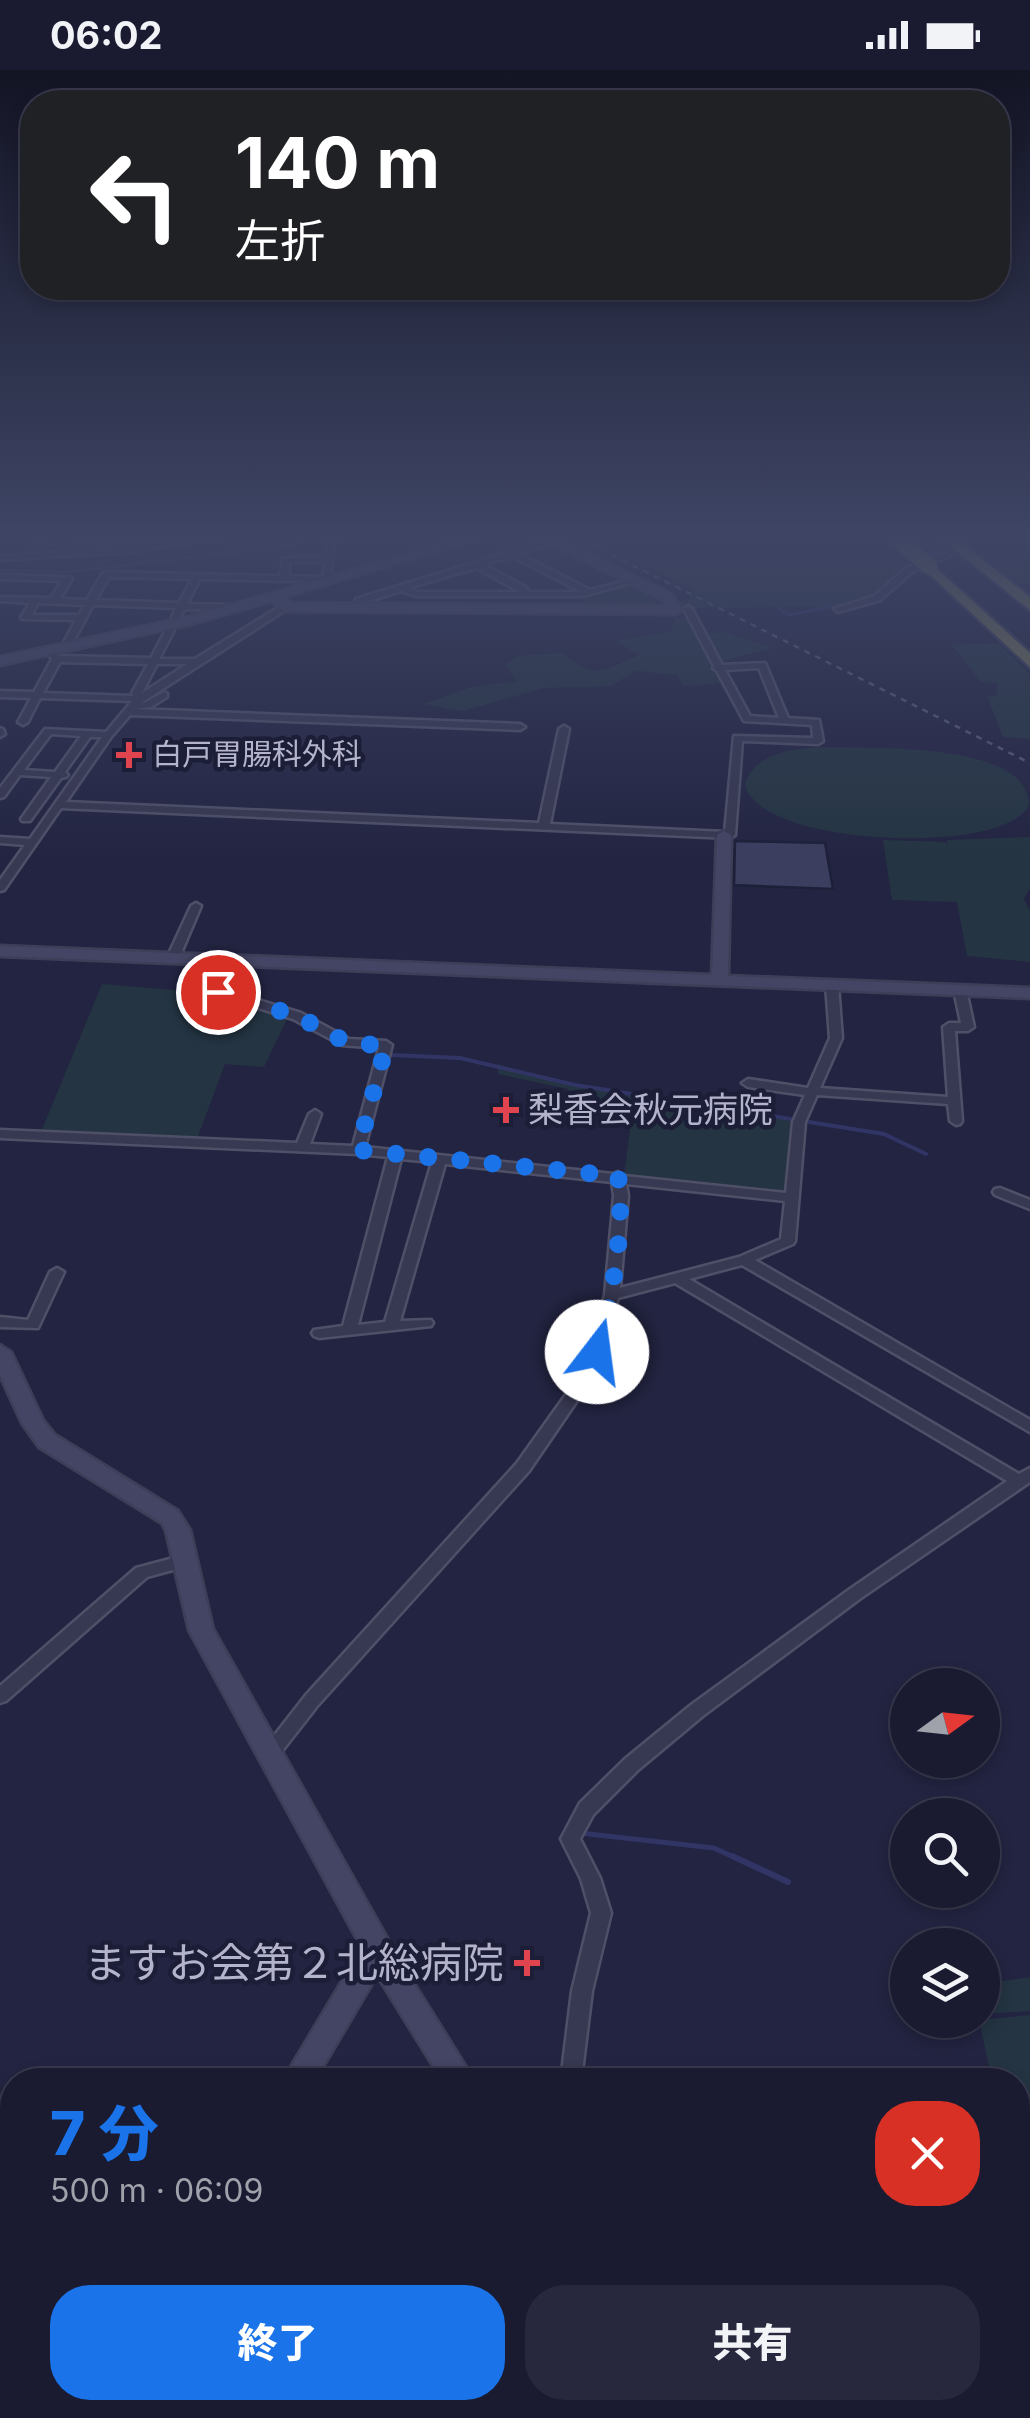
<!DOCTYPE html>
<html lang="ja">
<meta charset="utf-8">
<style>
:root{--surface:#1a1b31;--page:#27283d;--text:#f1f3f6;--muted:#9fa1ab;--line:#38394d;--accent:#1a73e8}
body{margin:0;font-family:Inter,"Noto Sans JP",sans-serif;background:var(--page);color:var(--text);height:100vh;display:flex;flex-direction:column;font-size:38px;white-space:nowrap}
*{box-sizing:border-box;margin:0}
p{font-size:32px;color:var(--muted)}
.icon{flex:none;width:55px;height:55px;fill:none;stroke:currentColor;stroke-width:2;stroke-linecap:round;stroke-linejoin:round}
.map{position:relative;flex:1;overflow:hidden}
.drawer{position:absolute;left:0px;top:1998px;width:1030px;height:352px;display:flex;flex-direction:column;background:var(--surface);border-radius:40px 40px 0 0;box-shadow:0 5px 15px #0003,0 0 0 2px var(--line)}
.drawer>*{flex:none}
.banner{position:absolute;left:20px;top:20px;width:990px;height:210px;border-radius:40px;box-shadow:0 5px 15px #0003,0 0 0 2px var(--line);background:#202124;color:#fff;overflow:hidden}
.needle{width:65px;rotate:75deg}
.buttons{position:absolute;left:890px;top:1598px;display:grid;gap:20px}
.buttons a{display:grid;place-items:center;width:110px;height:110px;border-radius:50%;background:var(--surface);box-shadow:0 5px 15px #0003,0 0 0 2px var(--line);font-size:50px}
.pin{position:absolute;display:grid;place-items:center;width:85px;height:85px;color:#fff;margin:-42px;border:5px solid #fff;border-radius:50%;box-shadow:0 2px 10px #0007}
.me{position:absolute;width:110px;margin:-55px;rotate:15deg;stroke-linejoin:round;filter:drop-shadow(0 0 8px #0008)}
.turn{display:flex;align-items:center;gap:35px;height:210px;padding:0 50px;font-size:45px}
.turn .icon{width:130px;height:130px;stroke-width:2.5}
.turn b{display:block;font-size:70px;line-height:85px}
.round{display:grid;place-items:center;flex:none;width:105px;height:105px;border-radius:40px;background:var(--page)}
.overview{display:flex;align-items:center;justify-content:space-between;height:170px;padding:0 50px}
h1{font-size:60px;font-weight:800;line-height:75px;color:var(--accent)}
.action{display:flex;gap:20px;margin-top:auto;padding:20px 50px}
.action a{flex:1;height:115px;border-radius:40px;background:var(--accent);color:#fff;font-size:40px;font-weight:800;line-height:115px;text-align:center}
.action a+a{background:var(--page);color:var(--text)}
.status{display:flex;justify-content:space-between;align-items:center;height:70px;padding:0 50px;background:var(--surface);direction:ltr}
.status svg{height:28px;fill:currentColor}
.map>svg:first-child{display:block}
.green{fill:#243442}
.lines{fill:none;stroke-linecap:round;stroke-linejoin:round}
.stream-far3{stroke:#313565;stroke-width:2.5}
.stream-far2{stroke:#313565;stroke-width:4}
.stream-far1{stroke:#313565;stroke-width:5}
.stream{stroke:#313565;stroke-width:6}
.building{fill:#3c3e5f;stroke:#1e1f38;stroke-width:2.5}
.street-casing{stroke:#4f5068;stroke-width:5}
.secondary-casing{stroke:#3d3e57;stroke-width:5}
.highway-casing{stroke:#3c3d55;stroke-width:5}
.street{fill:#373851;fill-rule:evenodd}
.secondary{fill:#444564;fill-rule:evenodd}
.highway{fill:#777653;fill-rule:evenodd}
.rail{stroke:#585a78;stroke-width:2.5;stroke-dasharray:6 6;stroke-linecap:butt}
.highway-bridge-casing{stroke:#3c3d55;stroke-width:20;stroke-linecap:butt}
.highway-bridge{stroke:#777653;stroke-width:16}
.route{stroke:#1a73e8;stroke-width:18;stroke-dasharray:0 32.4}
.health-dot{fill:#e0444e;stroke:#1c1d36;stroke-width:4}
.labels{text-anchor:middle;stroke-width:9;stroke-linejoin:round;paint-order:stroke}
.far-poi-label{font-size:30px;fill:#b3b4cb;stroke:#1c1d36;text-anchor:start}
.poi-label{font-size:35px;fill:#b3b4cb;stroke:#1c1d36;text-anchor:start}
.near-poi-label{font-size:42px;fill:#b3b4cb;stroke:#1c1d36;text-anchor:end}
</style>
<div class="status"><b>06:02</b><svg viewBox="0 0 49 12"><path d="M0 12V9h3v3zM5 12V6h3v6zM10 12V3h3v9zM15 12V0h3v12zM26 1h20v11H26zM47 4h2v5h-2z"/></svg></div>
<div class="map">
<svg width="1030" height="2348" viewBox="0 0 1030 2348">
<rect width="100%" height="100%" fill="#222441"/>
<path class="green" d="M578 463H879L915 494 875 526 830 537 685 538 675 530 687 533 692 520Z
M983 463H1030V514H1012L966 476Z
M630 514 666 537 586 538 582 526Z
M687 548 697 565 724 562 772 578 719 592 724 613 684 616 677 605 635 601 611 616 543 618 464 641 423 634 472 617 517 611 505 595 517 586 562 583C596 611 602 601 639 585L616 571 672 561 674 549Z
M999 573 1030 605V669L1003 667 987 626H997V613L981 612 952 575Z
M827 677C871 679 1029 671 1029 735 1006 787 753 777 745 713 757 681 798 678 827 677Z
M1030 767V818L1024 829 1030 841V892L967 886 957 832 892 830 883 770 946 772 947 776V770Z
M102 914 211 923 288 947 264 997 225 994 197 1069 41 1062Z
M498 994 563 1014 794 1050 785 1124 624 1105 633 1038 570 1029 568 1019 498 1004Z
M1030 1907V1941L983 1944V1914Z
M1030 1945V2190L1018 2130V2010H992L979 1950Z"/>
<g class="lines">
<path class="stream-far3" d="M922 485 942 474 929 463
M0 500 68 502 293 475 321 467
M778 538 789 545 859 531"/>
<path class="stream-far2" d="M391 985 460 988 575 1015 791 1049
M809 1052 884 1064 926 1084"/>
<path class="stream-far1" d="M580 1763 714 1778 738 1789"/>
<path class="stream" d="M732 1786 788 1812"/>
</g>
<path class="building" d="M735 771 825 773 833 819 734 815Z"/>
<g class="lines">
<g class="street-casing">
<path id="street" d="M13 463H42L41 483 129 478 237 463H255L129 482 0 490V486L33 484 35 467Z
M135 463H143L135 472 83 475 79 473 83 471 132 468Z
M328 463H399L395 465 335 467 331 504 336 510 332 512 200 509 187 534 234 535 238 538 234 541 185 539 180 547 185 552 181 555 172 547 176 538 93 535 72 574 74 577 70 580 63 574 76 550 22 549 21 547 30 533 0 531V527L51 528 62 511 0 509V505L71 507 72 509 60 529 87 530 102 504 106 502 280 506 283 488 325 487ZM290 492H325L323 504 326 507 288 506ZM109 507 192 509 179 533 96 530ZM38 533 85 535 79 545H31Z
M551 469 558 471 520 484 590 520 634 509 638 511 583 526H415L401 521 363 533 359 541 352 539 356 529ZM512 486 581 522H528L526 517 484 495ZM476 498 520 522H416L409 518Z
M954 479 961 481 912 502 880 530 838 542 834 539 874 526 906 498Z
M284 534 288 537 287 539 141 633 146 632 164 622 167 623V627L151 637 135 639 520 654 525 657 520 660 130 645 111 667 66 732 539 753 559 659 564 656 569 659 550 754 725 762 734 666 813 668 812 655 744 651 717 601 713 598 714 596 684 539 688 536 692 539 722 595 765 593 788 648 819 650 823 671 818 674 742 671 735 765 730 768 61 738 4 820 0 821V810L25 775 0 773V767L30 769 102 667H90L65 702 68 705 66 707 61 708 30 751H22L21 749 51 707 20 705 4 727 0 728V718L45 659 106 662 132 631 40 628 28 652 23 655 18 652 31 628 0 627V621L34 622 52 589 46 581 47 579H53L59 586 151 588 166 560 162 555 166 552 174 560 159 589H195ZM60 592 148 594 132 623 133 626 43 623ZM157 594H187L142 623ZM759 598 779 648 750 646 725 600ZM51 664 81 666 55 702 24 700Z
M0 658 3 659 5 664 0 667Z
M196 833 201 836 179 888 177 890H169L167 888 191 836Z
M238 888 244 891 225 920 301 943 349 969 386 971 392 975 365 1077 613 1104 618 1102 624 1106 786 1123 793 1052 805 1025 748 1017 742 1013 748 1009 808 1018 830 968 826 915 828 913H836L838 915 842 968 820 1018 948 1027 943 957 949 953H961L954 920 960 917 966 920 974 957 968 961H955L962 1051 960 1054 956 1055 950 1051 948 1034 817 1025 805 1052 795 1171 793 1174 755 1190 1030 1350V1362L742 1195 689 1209 1019 1404 1030 1398V1412L861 1528 704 1645 638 1700 593 1745 580 1769 600 1808 611 1843 592 1921 581 2010H561L572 1921 591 1843 581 1809 561 1769 580 1733 625 1689 691 1635 850 1519 1007 1411 675 1213 618 1228 604 1282 583 1322 529 1401 318 1635 275 1690 269 1692 263 1690 260 1685 263 1680 306 1625 517 1393 572 1316 590 1282 605 1225 614 1126 612 1112 445 1094 400 1251 431 1250 433 1253 431 1256 319 1268 314 1266 312 1263 314 1260 343 1256 388 1087 358 1084 0 1068V1060L297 1073 309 1044 315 1040 321 1044 310 1074 353 1076 379 978 342 975 293 949 214 924 212 922 234 889ZM401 1089 432 1092 385 1252 358 1255ZM626 1114 785 1131 781 1169 739 1187 620 1218 628 1126Z
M1000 1118 1030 1130V1139L995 1125 993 1122 995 1119Z
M57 1198 64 1202 38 1258 0 1257V1247L28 1250 50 1202Z
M185 1485 191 1487 193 1491 191 1495 147 1507 6 1631 0 1633V1616L136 1498Z"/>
</g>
<g class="secondary-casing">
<path id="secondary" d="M481 463H498L283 527 291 533 667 536 663 530 530 463H544L671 524 682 540 676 544 284 541 271 531 191 554 0 595V587L189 547Z
M724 761 731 765 728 906 1030 918V928L0 886V876L712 905 717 765Z
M0 1275 11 1282 43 1350 55 1365 178 1441 190 1460 213 1559 401 1893 474 2010H442L377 1905 315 2010H283L362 1878 189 1560 166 1461 162 1453 39 1377 22 1353 0 1305Z
M1018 2317 1030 2322V2348H1009L1002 2338H1018Z
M81 2338H118L114 2348H77Z"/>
</g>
<g class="highway-casing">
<path id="highway" d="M934 463H949L1030 527V540Z
M930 493 1030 583V597L925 500 923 497Z"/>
</g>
<use href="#street" class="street"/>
<use href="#secondary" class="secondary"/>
<use href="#highway" class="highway"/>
<path class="rail" d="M568 463 1030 693"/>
<g class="highway-bridge-casing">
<path id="highway-bridge" d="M891 463 930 497"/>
</g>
<use href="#highway-bridge" class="highway-bridge"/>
</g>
<linearGradient id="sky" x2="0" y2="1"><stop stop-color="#131424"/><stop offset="0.59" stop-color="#3e4565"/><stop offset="1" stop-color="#3e4565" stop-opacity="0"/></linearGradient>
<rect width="1030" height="791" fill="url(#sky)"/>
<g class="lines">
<path class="route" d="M218 922 297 946 346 972 386 976 358 1080 618 1106C626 1152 611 1237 597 1282"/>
</g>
<g class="health-dot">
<path d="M124 670h10v10h10v10h-10v10h-10v-10h-10v-10h10z"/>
<path d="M501 1025h10v10h10v10h-10v10h-10v-10h-10v-10h10z"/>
<path d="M522 1878h10v10h10v10h-10v10h-10v-10h-10v-10h10z"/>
</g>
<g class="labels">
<g class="far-poi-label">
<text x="152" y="695">白戸胃腸科外科</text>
</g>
<g class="poi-label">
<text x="528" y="1052">梨香会秋元病院</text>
</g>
<g class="near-poi-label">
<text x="504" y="1908">ますお会第２北総病院</text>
</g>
</g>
</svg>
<div class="buttons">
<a><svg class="needle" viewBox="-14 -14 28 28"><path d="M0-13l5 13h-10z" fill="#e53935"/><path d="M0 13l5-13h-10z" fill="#9fa1ab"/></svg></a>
<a><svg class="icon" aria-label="search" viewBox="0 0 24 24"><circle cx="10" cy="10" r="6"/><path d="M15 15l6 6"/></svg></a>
<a><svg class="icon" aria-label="layers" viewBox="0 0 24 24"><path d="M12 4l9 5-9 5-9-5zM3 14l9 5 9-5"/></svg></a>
</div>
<div class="pin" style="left:218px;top:922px;background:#d93025"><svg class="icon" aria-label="arrive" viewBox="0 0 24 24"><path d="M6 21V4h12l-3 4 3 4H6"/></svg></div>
<svg class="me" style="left:597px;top:1282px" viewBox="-20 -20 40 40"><circle r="19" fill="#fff"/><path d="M0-13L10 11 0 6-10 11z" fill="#1a73e8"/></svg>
<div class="banner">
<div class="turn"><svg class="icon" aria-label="left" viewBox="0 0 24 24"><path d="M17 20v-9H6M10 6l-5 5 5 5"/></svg><div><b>140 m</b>左折</div></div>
</div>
<section class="drawer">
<div class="overview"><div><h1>7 分</h1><p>500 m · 06:09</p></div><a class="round" style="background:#d93025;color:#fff"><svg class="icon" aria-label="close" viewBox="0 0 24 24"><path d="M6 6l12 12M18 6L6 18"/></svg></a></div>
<div class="action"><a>終了</a><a>共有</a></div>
</section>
</div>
